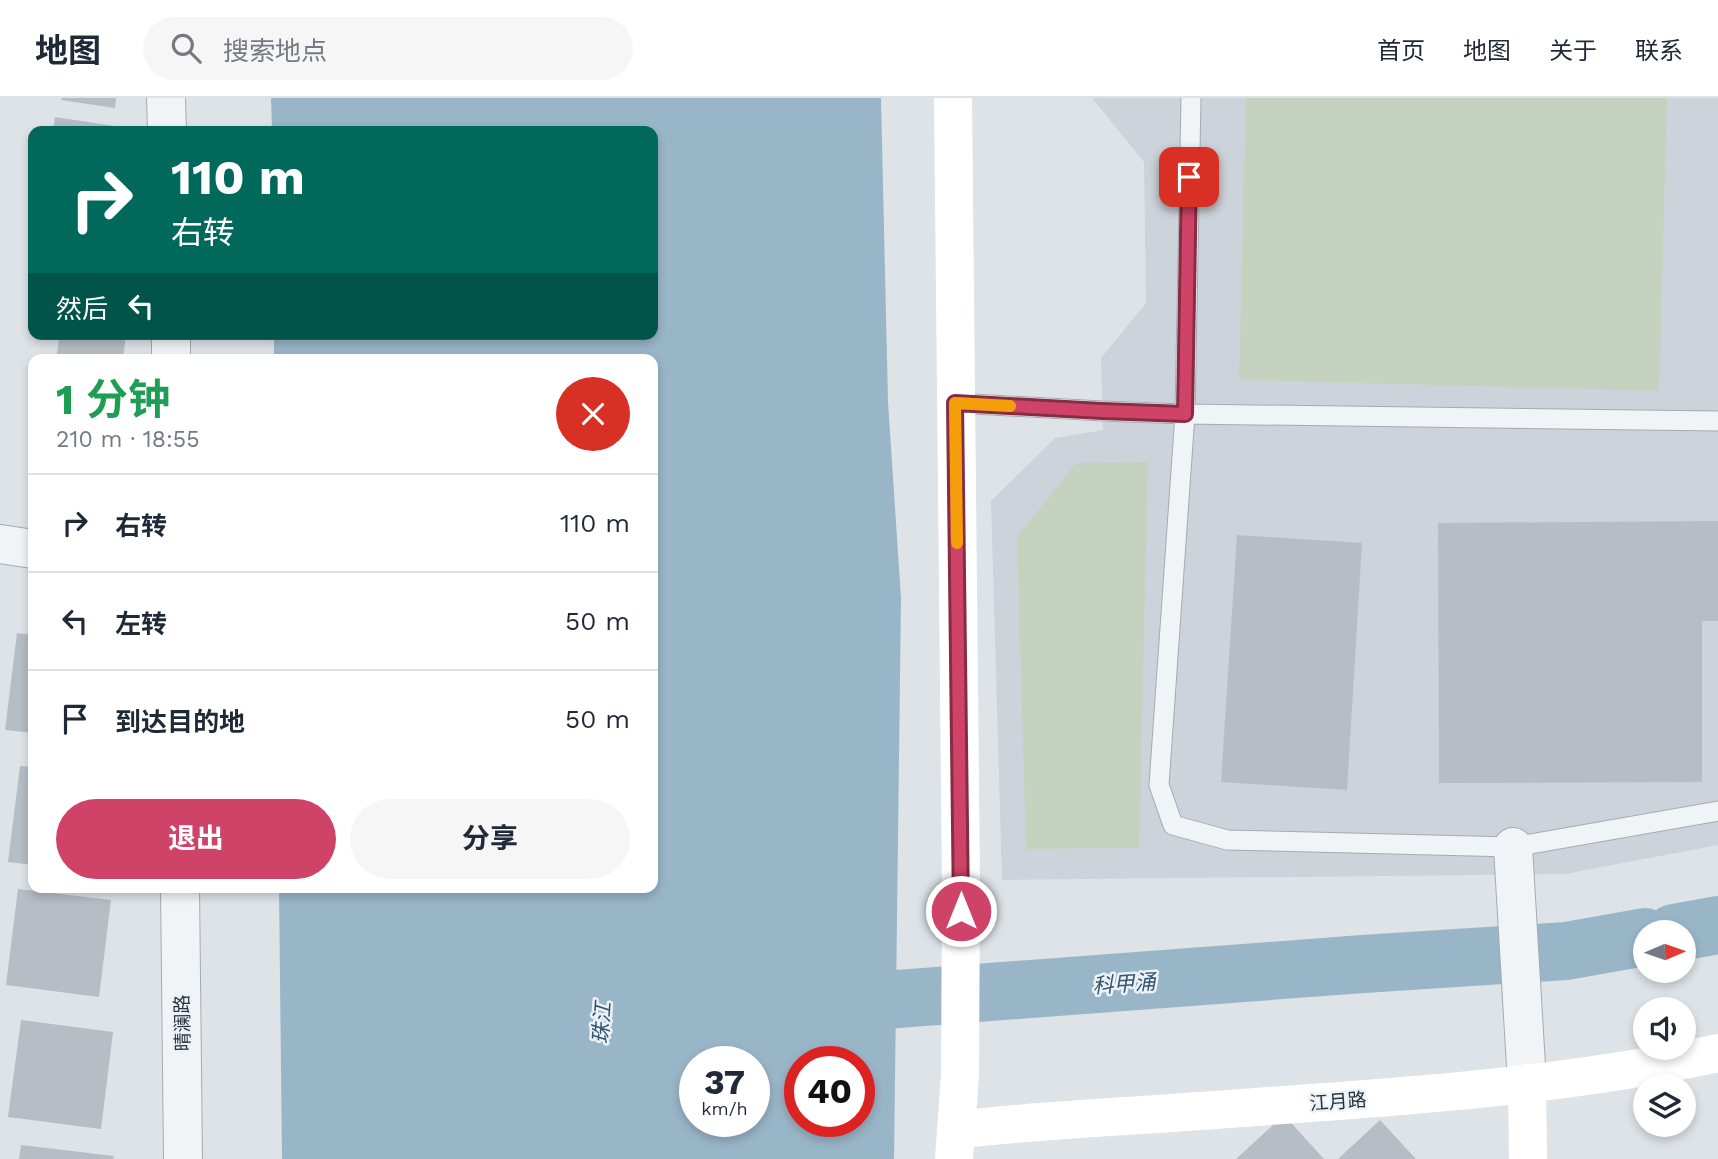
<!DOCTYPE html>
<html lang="zh">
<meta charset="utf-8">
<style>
:root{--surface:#fff;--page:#f6f6f7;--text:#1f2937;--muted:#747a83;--line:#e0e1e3;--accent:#ce4367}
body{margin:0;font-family:"Work Sans","Noto Sans SC",sans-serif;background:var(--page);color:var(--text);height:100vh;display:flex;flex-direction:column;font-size:26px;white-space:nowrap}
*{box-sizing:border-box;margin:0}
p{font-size:23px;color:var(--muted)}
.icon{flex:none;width:38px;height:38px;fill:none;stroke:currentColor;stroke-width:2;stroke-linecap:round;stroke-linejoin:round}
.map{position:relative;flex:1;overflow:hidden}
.sheet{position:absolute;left:28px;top:256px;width:630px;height:539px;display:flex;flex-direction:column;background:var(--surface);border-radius:14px;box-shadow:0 4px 10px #0003}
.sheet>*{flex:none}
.top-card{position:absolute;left:28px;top:28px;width:630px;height:214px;border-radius:14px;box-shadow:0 4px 10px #0003;background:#00695c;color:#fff;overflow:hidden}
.needle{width:46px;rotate:88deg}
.tools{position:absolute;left:1633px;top:822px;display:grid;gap:14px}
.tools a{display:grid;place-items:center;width:63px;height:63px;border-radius:50%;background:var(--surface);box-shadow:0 4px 10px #0003;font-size:35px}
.speed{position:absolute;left:679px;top:948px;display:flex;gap:14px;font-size:35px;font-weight:700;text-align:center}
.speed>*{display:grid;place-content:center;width:91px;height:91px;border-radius:50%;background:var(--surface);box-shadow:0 4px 10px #0003;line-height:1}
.speed small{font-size:18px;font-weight:400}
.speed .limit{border:10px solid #d22;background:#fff;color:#111}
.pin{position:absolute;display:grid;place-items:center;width:60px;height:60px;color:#fff;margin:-30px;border-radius:14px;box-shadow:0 4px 10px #0006}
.me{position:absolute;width:77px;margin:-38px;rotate:0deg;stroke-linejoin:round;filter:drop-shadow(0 0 5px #0008)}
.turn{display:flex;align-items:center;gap:24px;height:147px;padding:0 28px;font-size:32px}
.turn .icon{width:91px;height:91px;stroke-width:2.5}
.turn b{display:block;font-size:49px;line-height:60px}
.then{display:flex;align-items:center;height:66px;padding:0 28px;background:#0003;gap:14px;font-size:26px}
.round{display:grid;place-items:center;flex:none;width:74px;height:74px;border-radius:37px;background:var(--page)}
.overview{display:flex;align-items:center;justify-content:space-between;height:119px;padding:0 28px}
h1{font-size:42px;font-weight:700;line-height:52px;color:#1e9e55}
.cta{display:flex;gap:14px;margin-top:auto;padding:14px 28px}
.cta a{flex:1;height:80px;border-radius:42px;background:var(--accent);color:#fff;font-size:28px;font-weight:700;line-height:80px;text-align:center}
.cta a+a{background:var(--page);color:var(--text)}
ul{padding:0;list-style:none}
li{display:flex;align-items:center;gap:21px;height:98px;padding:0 28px;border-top:2px solid var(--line)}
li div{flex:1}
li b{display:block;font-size:26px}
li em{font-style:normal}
header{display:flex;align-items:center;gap:42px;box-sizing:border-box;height:98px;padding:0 35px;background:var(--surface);border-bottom:2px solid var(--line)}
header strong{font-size:33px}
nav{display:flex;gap:38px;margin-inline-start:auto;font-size:24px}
.search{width:490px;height:63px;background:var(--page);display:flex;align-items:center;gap:18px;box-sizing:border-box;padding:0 24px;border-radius:38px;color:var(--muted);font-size:26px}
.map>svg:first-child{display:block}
.built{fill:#cdd3da}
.green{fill:#c6d2c0}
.water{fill:#99b5c8;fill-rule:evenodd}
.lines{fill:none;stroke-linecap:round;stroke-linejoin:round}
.river{stroke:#99b5c8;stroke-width:58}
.building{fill:#b6bdc5}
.lane-casing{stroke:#a4abb2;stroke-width:21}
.street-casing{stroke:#a4abb2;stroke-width:40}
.lane{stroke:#f1f4f6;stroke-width:19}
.street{stroke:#f1f4f6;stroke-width:38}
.secondary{stroke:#fff;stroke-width:38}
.route-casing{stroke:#862c43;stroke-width:18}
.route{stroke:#ce4367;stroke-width:12}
.slow{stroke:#f59e0b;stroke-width:12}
.labels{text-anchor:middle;stroke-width:5;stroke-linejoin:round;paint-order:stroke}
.street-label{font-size:19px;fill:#28333f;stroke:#eef2f6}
.water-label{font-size:21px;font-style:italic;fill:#325673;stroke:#eef2f6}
</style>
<header>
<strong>地图</strong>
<div class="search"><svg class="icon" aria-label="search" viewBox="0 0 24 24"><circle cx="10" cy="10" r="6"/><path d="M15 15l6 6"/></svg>搜索地点</div>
<nav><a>首页</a><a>地图</a><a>关于</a><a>联系</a></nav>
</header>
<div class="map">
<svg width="1718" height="1061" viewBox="0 0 1718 1061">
<rect width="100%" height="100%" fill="#dee3e8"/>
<path class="built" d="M1092 0H1718V747L1565 776 1002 782 991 403 1055 340 1103 332 1101 260 1146 205 1144 64Z"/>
<path class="green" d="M1246 0H1667L1659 293 1239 282Z
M1148 364 1139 750 1026 751 1017 439 1076 365Z"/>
<path class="water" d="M271 0H881L888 304 901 500 894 1061H282L279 789H653V261H274V236H653V33H272ZM695 964H754V1024H695ZM800 964H859V1024H800Z"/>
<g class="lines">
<path class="river" d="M1674 835 1718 827
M818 907 1363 866 1566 853 1645 839"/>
</g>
<path class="building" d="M62 0H116L115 10 61 2Z
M55 19 121 29 120 33H53Z
M60 236H126L123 261H56Z
M1718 423V523H1702V684L1439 685 1438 425Z
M1237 437 1362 445 1347 692 1221 684Z
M17 535 33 537V635L5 632Z
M20 668 33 669V767L8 764Z
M18 791 111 802 99 899 6 887Z
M21 922 113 934 101 1031 8 1019Z
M1284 1017 1324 1061H1236Z
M1380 1022 1416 1061H1338Z
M21 1047 114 1058 113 1061H19Z"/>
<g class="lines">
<g class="lane-casing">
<path id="lane" d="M1191 0 1185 316 1159 687 1173 727 1227 742 1513 749 1718 713
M955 305 1102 313 1185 316 1718 323"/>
</g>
<g class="street-casing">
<path id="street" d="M166 0 167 33
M171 236V261
M0 446 33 451
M1513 749 1527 985
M180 789 183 1061"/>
</g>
<use href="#lane" class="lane"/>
<use href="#street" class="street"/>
<path class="secondary" d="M953 0 961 786 960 977 954 1061
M1527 985 1528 1061
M956 1032C1023 1024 1090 1020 1158 1016 1345 1002 1534 994 1718 955"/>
</g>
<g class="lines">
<g class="route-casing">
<path id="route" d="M961 813 955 305 1102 313 1185 316 1189 79"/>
</g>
<use href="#route" class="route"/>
<path class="slow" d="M957 445 955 305 1010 308"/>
</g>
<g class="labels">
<g class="street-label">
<text transform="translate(182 925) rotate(-91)" y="7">晴澜路</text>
<text transform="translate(1338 1003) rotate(-4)" y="7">江月路</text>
</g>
<g class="water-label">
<text transform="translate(1124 886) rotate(-4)" y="7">科甲涌</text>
<text transform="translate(602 925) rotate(-86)" y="7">珠江</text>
</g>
</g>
</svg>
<div class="tools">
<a><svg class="needle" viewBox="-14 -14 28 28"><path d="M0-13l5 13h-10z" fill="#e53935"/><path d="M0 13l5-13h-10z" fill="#747a83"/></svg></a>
<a><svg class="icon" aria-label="sound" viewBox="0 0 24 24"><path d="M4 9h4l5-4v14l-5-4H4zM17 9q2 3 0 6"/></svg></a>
<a><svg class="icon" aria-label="layers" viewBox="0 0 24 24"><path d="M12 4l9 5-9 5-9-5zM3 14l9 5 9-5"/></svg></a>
</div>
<div class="speed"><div>37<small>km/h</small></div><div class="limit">40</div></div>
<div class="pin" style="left:1189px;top:79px;background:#d93025"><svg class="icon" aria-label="arrive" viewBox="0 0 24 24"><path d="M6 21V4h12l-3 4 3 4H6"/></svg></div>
<svg class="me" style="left:961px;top:813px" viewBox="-20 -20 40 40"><circle r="17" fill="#ce4367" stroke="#fff" stroke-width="3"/><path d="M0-11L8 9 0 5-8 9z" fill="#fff"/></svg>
<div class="top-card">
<div class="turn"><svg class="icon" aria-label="right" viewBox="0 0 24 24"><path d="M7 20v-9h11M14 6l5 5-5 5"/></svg><div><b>110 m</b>右转</div></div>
<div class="then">然后<svg class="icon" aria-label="left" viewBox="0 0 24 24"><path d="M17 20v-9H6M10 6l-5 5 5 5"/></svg></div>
</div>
<section class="sheet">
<div class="overview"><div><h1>1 分钟</h1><p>210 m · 18:55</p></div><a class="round" style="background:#d93025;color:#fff"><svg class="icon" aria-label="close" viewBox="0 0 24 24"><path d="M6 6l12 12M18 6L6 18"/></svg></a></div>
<ul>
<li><svg class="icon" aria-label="right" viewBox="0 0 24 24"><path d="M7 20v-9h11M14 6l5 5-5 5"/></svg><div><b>右转</b></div><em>110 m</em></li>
<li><svg class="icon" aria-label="left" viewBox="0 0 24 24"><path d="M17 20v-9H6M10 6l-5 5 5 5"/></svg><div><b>左转</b></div><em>50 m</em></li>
<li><svg class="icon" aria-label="arrive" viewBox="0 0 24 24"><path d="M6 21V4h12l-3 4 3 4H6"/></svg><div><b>到达目的地</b></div><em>50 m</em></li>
</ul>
<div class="cta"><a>退出</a><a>分享</a></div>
</section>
</div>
